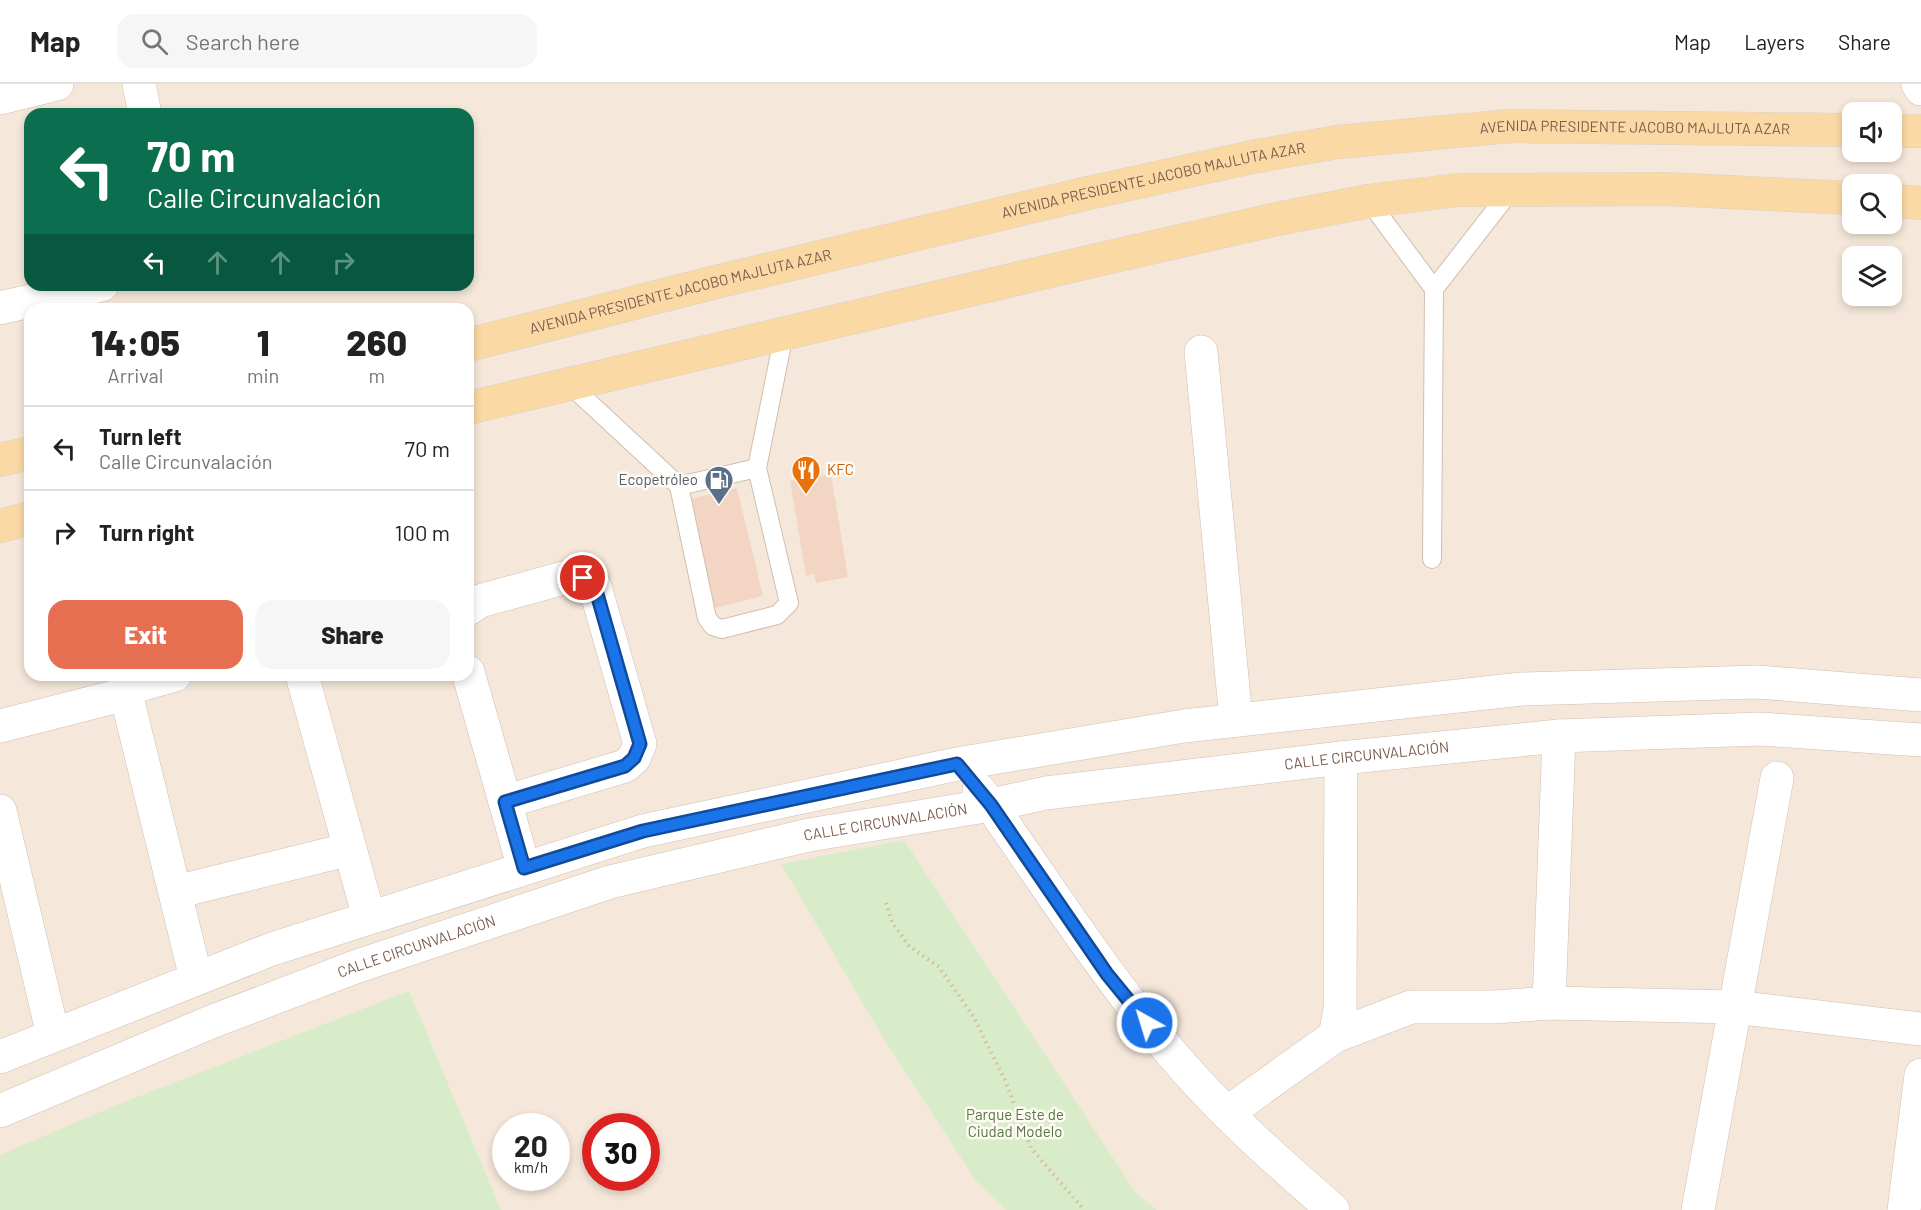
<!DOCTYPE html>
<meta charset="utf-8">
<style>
:root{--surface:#fff;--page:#f6f6f6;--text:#222;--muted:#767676;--line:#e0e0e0;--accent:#e76f51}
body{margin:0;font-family:Barlow,sans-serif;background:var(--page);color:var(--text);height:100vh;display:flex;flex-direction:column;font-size:22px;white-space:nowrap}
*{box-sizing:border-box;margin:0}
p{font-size:20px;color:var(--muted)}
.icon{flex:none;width:33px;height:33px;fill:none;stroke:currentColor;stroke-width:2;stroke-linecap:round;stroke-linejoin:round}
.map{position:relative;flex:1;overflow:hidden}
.drawer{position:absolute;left:24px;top:219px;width:450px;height:378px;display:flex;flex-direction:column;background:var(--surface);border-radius:18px;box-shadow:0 3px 9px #0003}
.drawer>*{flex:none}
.banner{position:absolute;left:24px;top:24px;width:450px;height:183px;border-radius:18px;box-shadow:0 3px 9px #0003;background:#0b6e4f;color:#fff;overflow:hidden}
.controls{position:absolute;left:1842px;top:18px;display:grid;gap:12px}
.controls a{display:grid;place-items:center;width:60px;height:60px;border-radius:12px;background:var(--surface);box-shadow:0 3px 9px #0003;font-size:30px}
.speed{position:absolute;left:492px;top:1029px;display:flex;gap:12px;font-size:30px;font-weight:700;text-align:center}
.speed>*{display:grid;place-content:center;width:78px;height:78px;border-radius:50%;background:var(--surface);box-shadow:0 3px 9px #0003;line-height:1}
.speed small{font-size:15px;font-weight:400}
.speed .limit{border:9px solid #d22;background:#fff;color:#111}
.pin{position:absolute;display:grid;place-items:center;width:51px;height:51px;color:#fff;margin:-26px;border:3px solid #fff;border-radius:50%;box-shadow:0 2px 6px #0007}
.me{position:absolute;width:66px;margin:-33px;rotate:321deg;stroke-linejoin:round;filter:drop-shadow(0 0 4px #0008)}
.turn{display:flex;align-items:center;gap:21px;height:126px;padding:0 24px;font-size:27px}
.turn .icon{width:78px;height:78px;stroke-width:2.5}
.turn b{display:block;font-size:42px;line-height:51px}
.lanes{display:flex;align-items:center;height:57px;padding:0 24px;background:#0003;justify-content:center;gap:30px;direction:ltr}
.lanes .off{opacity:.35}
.eta{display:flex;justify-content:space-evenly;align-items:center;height:102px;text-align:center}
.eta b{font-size:36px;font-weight:800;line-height:42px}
.cta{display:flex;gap:12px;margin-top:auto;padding:12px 24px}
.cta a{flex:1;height:69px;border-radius:18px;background:var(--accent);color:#fff;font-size:24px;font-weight:800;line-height:69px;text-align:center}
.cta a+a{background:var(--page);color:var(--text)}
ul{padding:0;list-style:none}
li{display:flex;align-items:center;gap:18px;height:84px;padding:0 24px;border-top:2px solid var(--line)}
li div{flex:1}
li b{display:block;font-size:22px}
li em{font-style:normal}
header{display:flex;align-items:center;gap:36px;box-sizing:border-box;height:84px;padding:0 30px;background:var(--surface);border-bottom:2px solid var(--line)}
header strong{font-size:28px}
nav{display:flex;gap:33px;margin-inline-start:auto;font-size:21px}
.search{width:420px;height:54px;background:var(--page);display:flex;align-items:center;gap:15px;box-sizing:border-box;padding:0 21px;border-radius:18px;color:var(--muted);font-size:22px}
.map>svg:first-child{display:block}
.residential{fill:#f5e8da;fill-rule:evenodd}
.green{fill:#d8ecc9}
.building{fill:#f3d5c3}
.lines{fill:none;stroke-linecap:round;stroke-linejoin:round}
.lane-casing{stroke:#d1beb0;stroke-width:20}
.street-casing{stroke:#d1beb0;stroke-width:34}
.primary-casing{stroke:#dad1cd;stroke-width:34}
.path{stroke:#d9b8a5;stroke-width:4;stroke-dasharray:1.5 4.5;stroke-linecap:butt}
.lane{stroke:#fff;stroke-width:18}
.street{stroke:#fff;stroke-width:33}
.primary{stroke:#fbd9a5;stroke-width:33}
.route-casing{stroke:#114b97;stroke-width:15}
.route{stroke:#1a73e8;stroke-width:10}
.labels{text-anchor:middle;stroke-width:5;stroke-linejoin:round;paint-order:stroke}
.street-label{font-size:15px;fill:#7a5c4d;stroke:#fffaf3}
.food-label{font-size:15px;fill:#c56008;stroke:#fffaf3;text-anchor:start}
.service-label{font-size:15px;fill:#4e5e75;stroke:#fffaf3;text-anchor:end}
.park-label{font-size:15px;fill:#537a41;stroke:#fffaf3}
</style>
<header>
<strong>Map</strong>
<div class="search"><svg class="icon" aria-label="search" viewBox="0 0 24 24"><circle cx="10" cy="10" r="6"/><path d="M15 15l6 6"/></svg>Search here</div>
<nav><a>Map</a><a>Layers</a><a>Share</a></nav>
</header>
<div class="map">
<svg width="1921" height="1126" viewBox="0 0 1921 1126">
<rect width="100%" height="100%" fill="#fdf6ec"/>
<path class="residential" d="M0 0H1921V1126H0ZM1852 28H1892V68H1852ZM30 30H468V201H30ZM1852 100H1892V140H1852ZM1852 172H1892V212H1852ZM30 225H468V591H30ZM506 1042H556V1094H506ZM596 1042H646V1094H596Z"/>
<path class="green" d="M904 756 1136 1109 1157 1126H1006L976 1097 882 952 781 780Z
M409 907 501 1126H0V1071L114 1022Z"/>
<path class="building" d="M831 390 848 493 816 499 814 490 806 492 790 397Z
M737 404 763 512 715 524 690 415Z"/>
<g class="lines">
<g class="lane-casing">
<path id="lane" d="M1369 117 1434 205 1432 475
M1434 205 1511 106
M568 299 679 402 707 534 713 542 722 545 777 531 789 519 757 384 679 402
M757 384 784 250"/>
</g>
<g class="street-casing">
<g id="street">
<path d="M139 0 145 30"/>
<path d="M1918 0 1921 5"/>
<path d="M0 14 57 0"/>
<path d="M0 224 102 201"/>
<path d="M1201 268 1236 636"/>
<path d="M468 525 480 517 567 493 583 494 595 503 640 660 634 674 625 682 505 718"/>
<path d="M468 588 524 784"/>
<path d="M175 591 133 603 126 610 196 894"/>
<path d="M302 591 369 833"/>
<path d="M0 642 126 610"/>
<path d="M979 706 991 721C1050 806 1106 893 1173 971 1221 1028 1277 1077 1333 1126"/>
<path d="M0 727 53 951"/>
<path d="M176 808 350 765"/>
<path d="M1549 919 1559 652"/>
<path d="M1335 952 1340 926 1341 674"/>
<path d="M0 973 272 865 643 747 957 680 1184 642 1522 605 1757 598 1921 611"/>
<path id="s1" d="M0 1027 211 938 355 883 610 798 809 751 991 721 1046 709 1341 674 1559 652 1760 645 1921 656"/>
<path d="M1227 1029 1335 952 1411 923H1495L1549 919 1735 923 1921 945"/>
<path d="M1698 1126 1777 694"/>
<path d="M1904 1126 1921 991"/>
</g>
</g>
<g class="primary-casing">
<g id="primary">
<path d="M1892 47H1921"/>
<path d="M1892 117 1921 119"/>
<path id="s2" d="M468 261 712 199 1084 110 1252 73 1338 58 1510 42 1852 46"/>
<path d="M468 324 1097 176 1277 135 1369 117 1458 106 1665 105 1852 114"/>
<path d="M0 376 30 369"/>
<path d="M0 442 30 434"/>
</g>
</g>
<path class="path" d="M886 819 892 838 909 862 939 883 973 932 1005 996 1031 1064 1084 1126"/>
<use href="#lane" class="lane"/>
<use href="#street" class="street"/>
<use href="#primary" class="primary"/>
</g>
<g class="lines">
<g class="route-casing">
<path id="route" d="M583 494 595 503 640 660 634 674 625 682 505 718 524 784 643 747 957 680 991 721 1107 890 1147 939"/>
</g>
<use href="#route" class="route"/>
</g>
<defs>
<g id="restaurant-pin" transform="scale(1.5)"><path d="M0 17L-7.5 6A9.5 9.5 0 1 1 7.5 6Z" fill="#e8710a" stroke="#fffaf3"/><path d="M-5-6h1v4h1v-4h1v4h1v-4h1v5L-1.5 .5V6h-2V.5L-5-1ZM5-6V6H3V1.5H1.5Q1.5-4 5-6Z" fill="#fff"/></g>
<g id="fuel-pin" transform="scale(1.5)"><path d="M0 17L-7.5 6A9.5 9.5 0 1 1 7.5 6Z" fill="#5c6f8a" stroke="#fffaf3"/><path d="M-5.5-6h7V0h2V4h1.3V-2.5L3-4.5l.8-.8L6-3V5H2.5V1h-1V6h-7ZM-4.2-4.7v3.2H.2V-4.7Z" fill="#fff"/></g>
</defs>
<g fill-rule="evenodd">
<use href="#restaurant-pin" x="806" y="386"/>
<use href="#fuel-pin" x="719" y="396"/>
</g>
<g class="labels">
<g class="street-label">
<text dy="5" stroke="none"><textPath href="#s2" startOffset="1191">AVENIDA PRESIDENTE JACOBO MAJLUTA AZAR</textPath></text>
<text dy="5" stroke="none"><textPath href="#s2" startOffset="705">AVENIDA PRESIDENTE JACOBO MAJLUTA AZAR</textPath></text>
<text dy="5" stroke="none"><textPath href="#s2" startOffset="219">AVENIDA PRESIDENTE JACOBO MAJLUTA AZAR</textPath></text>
<text dy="5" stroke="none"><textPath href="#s1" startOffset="1420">CALLE CIRCUNVALACIÓN</textPath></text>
<text dy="5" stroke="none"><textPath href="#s1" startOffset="934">CALLE CIRCUNVALACIÓN</textPath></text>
<text dy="5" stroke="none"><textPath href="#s1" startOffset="448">CALLE CIRCUNVALACIÓN</textPath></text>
</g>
<g class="food-label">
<text x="827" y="391">KFC</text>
</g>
<g class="service-label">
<text x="698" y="401">Ecopetróleo</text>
</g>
<g class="park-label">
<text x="1015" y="1036">Parque Este de<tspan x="1015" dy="17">Ciudad Modelo</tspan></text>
</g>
</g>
</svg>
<div class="controls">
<a><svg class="icon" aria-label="sound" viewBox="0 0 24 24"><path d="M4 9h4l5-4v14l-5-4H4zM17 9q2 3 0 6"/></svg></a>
<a><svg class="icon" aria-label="search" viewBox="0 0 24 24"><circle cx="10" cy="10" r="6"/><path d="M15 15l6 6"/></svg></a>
<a><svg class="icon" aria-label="layers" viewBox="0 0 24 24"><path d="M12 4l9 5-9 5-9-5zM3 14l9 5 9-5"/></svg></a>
</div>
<div class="speed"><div>20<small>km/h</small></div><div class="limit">30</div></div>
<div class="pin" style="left:583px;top:494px;background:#d93025"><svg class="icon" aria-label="arrive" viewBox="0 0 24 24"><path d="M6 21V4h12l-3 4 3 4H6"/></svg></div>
<svg class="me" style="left:1147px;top:939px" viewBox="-20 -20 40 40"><circle r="17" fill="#1a73e8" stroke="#fff" stroke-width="3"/><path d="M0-11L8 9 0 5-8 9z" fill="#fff"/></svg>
<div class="banner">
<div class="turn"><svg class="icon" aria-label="left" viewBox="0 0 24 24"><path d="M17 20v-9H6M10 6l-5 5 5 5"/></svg><div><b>70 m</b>Calle Circunvalación</div></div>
<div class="lanes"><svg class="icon" aria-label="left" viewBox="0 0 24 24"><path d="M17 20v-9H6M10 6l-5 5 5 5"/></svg><svg class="icon off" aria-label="ahead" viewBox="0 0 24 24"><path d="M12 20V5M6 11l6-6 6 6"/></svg><svg class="icon off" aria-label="ahead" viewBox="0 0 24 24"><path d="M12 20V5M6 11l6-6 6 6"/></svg><svg class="icon off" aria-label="right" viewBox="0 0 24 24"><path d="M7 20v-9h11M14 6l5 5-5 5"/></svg></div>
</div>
<section class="drawer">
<div class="eta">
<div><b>14:05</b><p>Arrival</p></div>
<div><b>1</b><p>min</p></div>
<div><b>260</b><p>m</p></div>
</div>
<ul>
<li><svg class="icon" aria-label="left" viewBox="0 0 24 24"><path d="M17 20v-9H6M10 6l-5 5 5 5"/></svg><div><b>Turn left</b><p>Calle Circunvalación</p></div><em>70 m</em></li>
<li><svg class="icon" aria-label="right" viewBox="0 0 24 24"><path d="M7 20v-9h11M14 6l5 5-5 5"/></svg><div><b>Turn right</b></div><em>100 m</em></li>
</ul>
<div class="cta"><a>Exit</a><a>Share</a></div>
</section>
</div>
